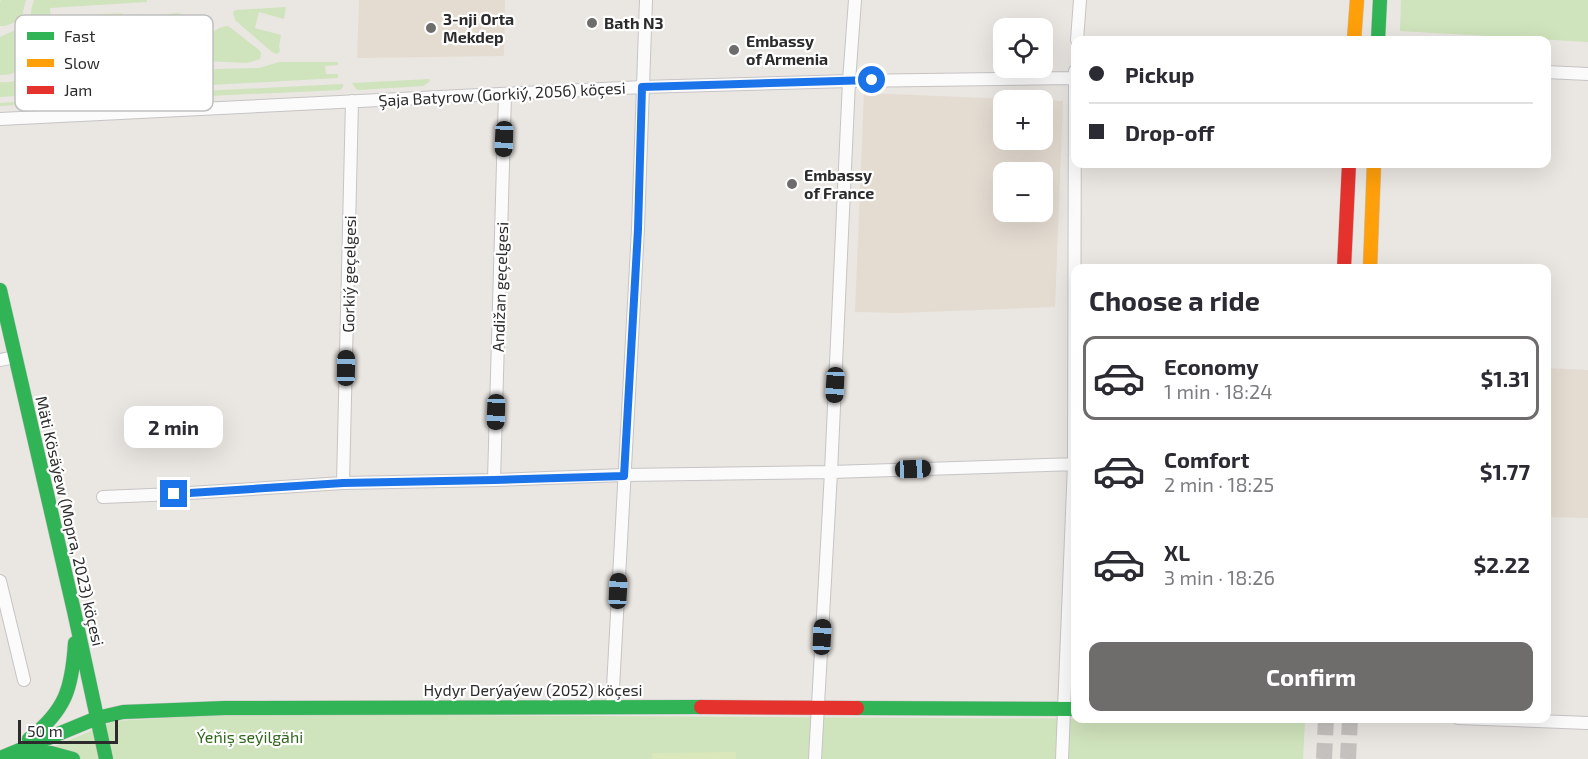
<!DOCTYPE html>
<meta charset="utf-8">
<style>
:root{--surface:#fff;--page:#f7f7f7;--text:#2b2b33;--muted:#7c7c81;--line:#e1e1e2;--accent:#6e6d6c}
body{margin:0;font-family:"Exo 2",sans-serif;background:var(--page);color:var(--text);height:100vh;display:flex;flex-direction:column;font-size:22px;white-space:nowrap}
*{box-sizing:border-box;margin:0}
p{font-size:20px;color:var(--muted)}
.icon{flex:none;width:33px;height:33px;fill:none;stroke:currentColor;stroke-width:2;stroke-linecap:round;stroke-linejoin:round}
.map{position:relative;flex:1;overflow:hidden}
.panel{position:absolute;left:1071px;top:264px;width:480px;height:459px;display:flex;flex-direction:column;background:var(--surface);border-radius:12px;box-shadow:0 6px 24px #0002}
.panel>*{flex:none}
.banner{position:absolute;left:1071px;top:36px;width:480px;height:132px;border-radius:12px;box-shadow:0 6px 24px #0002;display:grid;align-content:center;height:132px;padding:0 18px;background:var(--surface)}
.controls{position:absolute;left:993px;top:18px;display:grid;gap:12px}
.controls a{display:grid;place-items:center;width:60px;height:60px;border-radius:12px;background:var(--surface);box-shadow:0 6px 24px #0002;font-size:30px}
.scale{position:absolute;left:18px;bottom:15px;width:100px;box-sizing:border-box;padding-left:6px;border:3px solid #2c2c2c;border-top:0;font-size:16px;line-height:21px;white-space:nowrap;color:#2c2c2c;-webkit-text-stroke:4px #fff;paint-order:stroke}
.end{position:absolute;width:27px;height:27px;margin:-14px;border:8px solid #1a73e8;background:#fff;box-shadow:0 0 0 3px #fff}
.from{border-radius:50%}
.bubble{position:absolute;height:42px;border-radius:12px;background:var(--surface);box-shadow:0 6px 24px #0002;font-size:20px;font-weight:700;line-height:42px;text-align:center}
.car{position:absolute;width:18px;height:36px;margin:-18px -9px;border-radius:8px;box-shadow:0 0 4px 2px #0007;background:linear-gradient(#222 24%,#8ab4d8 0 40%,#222 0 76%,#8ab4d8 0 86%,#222 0)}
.banner b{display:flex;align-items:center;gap:21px;height:57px;font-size:22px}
.banner b+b{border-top:2px solid var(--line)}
.banner i{width:15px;height:15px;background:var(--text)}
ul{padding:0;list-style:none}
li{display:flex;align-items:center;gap:18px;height:84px;margin:0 12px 9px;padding:0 6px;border:3px solid transparent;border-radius:12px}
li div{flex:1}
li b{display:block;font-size:22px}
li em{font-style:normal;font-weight:700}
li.current{border-color:var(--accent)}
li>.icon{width:54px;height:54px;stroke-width:1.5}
h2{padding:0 18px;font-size:27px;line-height:72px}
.action{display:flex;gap:12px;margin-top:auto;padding:12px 18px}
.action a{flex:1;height:69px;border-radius:12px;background:var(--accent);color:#fff;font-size:24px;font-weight:700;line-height:69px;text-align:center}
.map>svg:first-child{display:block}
</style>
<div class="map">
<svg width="1588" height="759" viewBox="0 0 1588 759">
<rect width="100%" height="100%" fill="#eae6e2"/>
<!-- education -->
<path fill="#e4dcd1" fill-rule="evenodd" d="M359 0H505L504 56 357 58Z
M864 93 1063 101 1055 307 899 313 855 312ZM1042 100V140H1004V100ZM1004 172H1042V212H1004Z
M1547 368 1588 370V518L1547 517Z"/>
<!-- green -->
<path fill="#cfe3bc" d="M1 0H26L21 20 5 26H0V2Z
M34 0H147V2L50 8 53 45 58 50 65 51 135 46 134 14 147 15C147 23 153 55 150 60 146 68 135 71 127 72 116 73 105 75 95 74 60 69 19 40 34 0Z
M1401 0H1588V42L1400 31Z
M286 7 284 19 259 12 255 28 281 35 279 46 280 51 277 54 272 52 235 20 233 12 236 10Z
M178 13 181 14 183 17C180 26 173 41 165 46 159 38 158 25 158 15Z
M227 26 231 28 259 50 261 53 260 59 247 63 183 60 177 58V55L179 52 219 28Z
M20 28 25 30 32 45 33 52C24 65 18 76 0 75V37Z
M40 58C53 64 65 72 78 78 100 87 127 81 148 72L150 88 0 97V82C22 85 25 69 40 58Z
M279 62H338V65L325 66 326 74H338V78L193 86 192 72 174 75 177 70 259 68Z
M430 79 429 82 423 86 359 90 356 89 352 83Z
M343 84V87L340 90 186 97 182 94 181 92Z
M151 93V97L0 106V103Z
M238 714 1305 720 1303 759H24L115 721Z"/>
<!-- pitch -->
<path fill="#dae7ba" d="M122 13 123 42 57 45 56 16Z
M736 752V759H652V753Z"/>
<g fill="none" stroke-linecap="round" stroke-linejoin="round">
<!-- secondary-tunnel -->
<path stroke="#c4c1be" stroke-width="16" stroke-dasharray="16 8" stroke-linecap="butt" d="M1324 759 1326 718
M1348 759 1350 718"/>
<!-- street casing -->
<g stroke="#c6c4c5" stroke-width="14">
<path id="street" d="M1077 40 1080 0
M1546 72 1588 74
M0 119 642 87 849 81 1076 78
M0 360 15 357
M494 480 505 94
M343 483 352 101
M103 497 174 494 343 483 494 480 624 475 831 472 1076 464
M0 581 24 680
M612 706 638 229 646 0
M1458 718 1588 723
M815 759 831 472 849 81 855 0
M1062 759 1074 464 1075 71"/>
</g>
<!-- fast casing -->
<g stroke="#c6c4c5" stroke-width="15">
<path id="fast" d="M1378 40 1380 0
M0 290 74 611 106 759
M857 708 1076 709
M29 739C66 710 72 688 75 643
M19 755 51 753 73 759
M0 758 97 718 123 712 225 708 701 707"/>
</g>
<!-- slow casing -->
<g stroke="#c6c4c5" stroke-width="15">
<path id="slow" d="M1354 40 1357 0
M1370 268 1374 164"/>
</g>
<!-- jam casing -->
<g stroke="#c6c4c5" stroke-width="15">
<path id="jam" d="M1344 268 1349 164
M701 707 857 708"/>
</g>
<!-- street -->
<use href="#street" stroke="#fcfbfb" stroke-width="12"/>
<!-- fast -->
<use href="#fast" stroke="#30b455" stroke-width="14"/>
<!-- slow -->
<use href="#slow" stroke="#ff9f0a" stroke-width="14"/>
<!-- jam -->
<use href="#jam" stroke="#e5322d" stroke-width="14"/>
</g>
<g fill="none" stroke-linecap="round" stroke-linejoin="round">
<!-- route -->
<path stroke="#1a73e8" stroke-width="8" d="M174 494 343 483 494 480 624 476 638 229 642 87 872 80"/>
</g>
<!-- markers -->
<g fill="#6e6d6c" stroke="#fff" stroke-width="2">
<circle cx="592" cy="23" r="6"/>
<circle cx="431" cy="28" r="6"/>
<circle cx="734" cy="50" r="6"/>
<circle cx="792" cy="184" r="6"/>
</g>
<g text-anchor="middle" stroke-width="4.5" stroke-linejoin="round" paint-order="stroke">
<!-- poi labels -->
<g font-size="16" font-weight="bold" fill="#2c2c2c" stroke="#fff" text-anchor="start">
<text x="443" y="25">3-nji Orta<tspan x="443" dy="18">Mekdep</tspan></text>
<text x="604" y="29">Bath N3</text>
<text x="746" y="47">Embassy<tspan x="746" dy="18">of Armenia</tspan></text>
<text x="804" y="181">Embassy<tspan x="804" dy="18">of France</tspan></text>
</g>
<!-- street labels -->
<g font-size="16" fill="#2c2c2c" stroke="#fff">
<text transform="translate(502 94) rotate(-3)" y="6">Şaja Batyrow (Gorkiý, 2056) köçesi</text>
<text transform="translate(349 274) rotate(-89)" y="6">Gorkiý geçelgesi</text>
<text transform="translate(500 287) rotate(-88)" y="6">Andižan geçelgesi</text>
<text transform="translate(70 521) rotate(77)" y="6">Mäti Kösäýew (Mopra, 2023) köçesi</text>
<text x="533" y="696">Hydyr Derýaýew (2052) köçesi</text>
</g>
<!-- park labels -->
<g font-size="16" fill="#31671d" stroke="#fff">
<text x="250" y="743">Ýeňiş seýilgähi</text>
</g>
</g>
<!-- legend -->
<rect x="15" y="15" width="198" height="96" rx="9" fill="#fff" stroke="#c0c0c0" stroke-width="1.5"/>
<rect x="27" y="32" width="27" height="8" fill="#30b455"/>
<rect x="27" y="59" width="27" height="8" fill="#ff9f0a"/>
<rect x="27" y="86" width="27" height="8" fill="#e5322d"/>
<g font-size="16" fill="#2c2c2c">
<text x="64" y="42">Fast</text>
<text x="64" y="69">Slow</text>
<text x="64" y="96">Jam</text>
</g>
</svg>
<div class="controls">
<a><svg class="icon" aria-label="locate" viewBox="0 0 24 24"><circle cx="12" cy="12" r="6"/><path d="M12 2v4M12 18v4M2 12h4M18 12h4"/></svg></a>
<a>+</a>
<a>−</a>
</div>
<div class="scale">50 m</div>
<i class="end from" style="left:872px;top:80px"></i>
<i class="end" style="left:174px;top:494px"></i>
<div class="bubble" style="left:124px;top:406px;width:99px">2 min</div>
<i class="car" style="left:504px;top:139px;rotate:182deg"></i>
<i class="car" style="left:346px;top:368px;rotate:1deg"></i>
<i class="car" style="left:835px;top:385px;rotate:183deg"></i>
<i class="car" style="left:496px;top:412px;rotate:182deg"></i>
<i class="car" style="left:913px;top:469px;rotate:88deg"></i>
<i class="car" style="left:618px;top:591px;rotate:3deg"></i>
<i class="car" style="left:822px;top:637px;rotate:3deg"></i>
<div class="banner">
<b><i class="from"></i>Pickup</b>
<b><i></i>Drop-off</b>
</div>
<section class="panel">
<h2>Choose a ride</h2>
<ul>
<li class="current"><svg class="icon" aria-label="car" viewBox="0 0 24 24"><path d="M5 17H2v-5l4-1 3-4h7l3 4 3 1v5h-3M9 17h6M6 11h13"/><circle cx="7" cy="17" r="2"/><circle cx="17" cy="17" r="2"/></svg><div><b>Economy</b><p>1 min · 18:24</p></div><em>$1.31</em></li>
<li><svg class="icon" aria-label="car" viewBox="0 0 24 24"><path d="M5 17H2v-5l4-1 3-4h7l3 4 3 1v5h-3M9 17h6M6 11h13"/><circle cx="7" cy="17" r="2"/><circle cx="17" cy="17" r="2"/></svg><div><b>Comfort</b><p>2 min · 18:25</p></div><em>$1.77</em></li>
<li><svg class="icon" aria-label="car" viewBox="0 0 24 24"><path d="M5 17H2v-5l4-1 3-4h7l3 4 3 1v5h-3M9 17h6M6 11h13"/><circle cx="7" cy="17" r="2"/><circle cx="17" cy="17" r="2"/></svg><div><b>XL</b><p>3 min · 18:26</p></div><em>$2.22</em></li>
</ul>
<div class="action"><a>Confirm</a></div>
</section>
</div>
